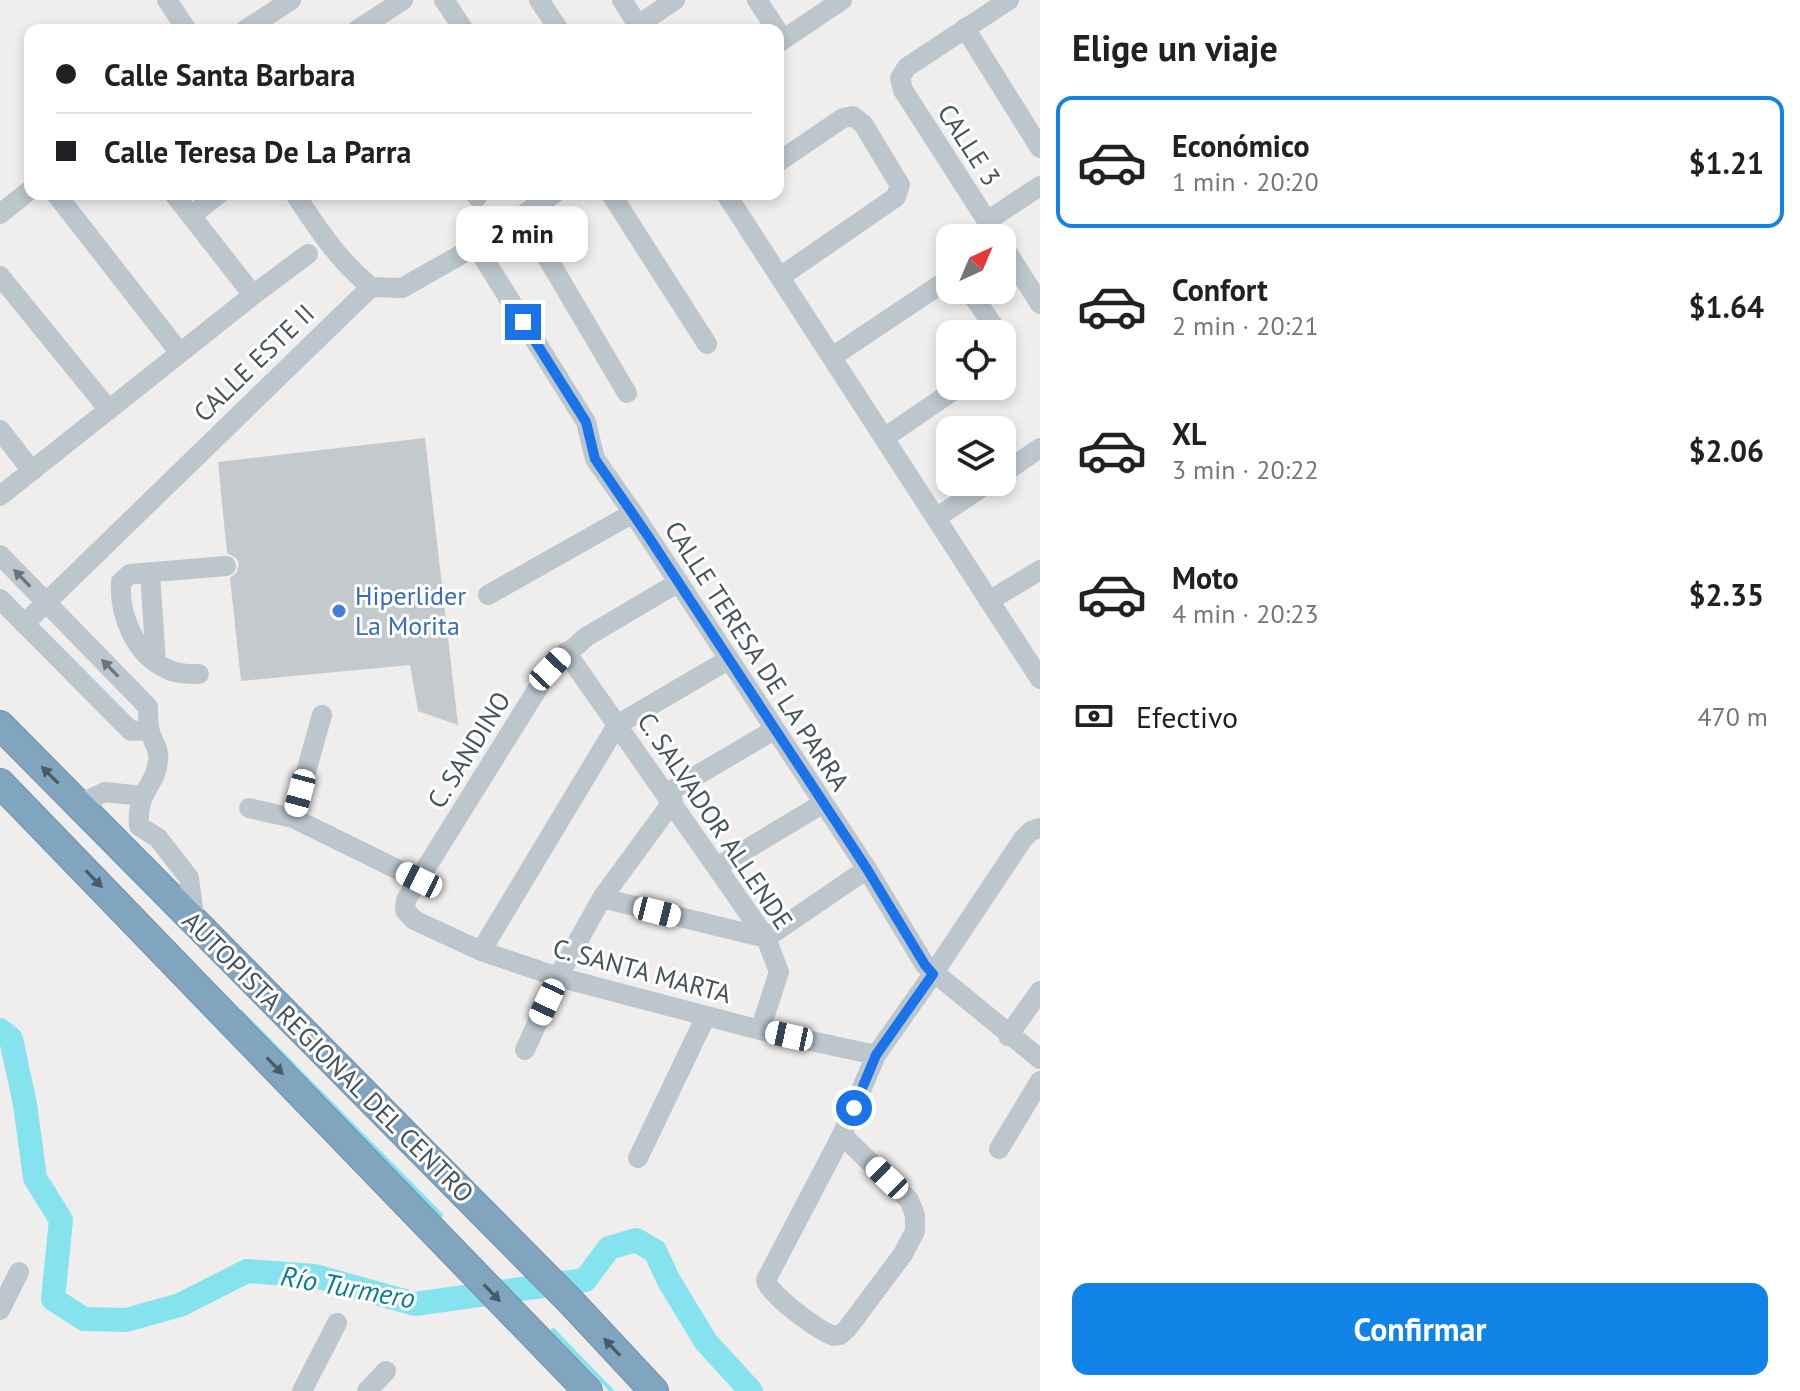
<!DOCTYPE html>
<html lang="es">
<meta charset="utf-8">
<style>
:root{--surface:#fff;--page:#f2f2f2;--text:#202124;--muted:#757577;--line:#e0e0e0;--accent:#1183e6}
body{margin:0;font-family:"PT Sans",sans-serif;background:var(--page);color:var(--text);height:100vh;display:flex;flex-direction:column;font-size:30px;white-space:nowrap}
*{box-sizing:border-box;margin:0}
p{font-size:26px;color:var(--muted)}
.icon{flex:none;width:44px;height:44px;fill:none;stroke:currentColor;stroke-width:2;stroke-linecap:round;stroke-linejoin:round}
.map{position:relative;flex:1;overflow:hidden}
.drawer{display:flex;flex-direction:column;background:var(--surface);width:760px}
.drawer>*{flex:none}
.top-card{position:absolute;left:24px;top:24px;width:760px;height:176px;border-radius:16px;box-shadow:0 4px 12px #0003;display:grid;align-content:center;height:176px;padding:0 32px;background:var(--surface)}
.needle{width:52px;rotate:44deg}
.controls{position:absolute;left:936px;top:224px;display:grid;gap:16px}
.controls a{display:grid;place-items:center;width:80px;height:80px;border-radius:16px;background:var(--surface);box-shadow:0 4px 12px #0003;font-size:40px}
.end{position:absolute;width:36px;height:36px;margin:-18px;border:10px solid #1a73e8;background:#fff;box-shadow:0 0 0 4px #fff}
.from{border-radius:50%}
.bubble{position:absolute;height:56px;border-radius:16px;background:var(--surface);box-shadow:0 4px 12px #0003;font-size:26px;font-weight:800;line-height:56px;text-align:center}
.car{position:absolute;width:24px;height:48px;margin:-24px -12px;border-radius:10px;box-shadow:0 0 6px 2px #0007;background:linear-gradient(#fff 24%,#345 0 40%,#fff 0 76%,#345 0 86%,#fff 0)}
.top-card b{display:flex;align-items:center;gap:28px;height:76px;font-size:30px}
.top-card b+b{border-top:2px solid var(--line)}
.top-card i{width:20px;height:20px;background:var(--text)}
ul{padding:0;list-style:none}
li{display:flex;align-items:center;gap:24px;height:132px;margin:0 16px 12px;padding:0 16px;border:4px solid transparent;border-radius:16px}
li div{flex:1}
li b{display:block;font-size:30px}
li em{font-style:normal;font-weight:800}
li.active{border-color:var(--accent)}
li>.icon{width:72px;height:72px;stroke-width:1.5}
h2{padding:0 32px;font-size:36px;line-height:96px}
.pay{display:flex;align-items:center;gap:20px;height:88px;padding:0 32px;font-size:30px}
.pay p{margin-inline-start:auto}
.primary-button{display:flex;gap:16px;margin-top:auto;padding:16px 32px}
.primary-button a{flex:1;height:92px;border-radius:16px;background:var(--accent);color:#fff;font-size:32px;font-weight:800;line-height:92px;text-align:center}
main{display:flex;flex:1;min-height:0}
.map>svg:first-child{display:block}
</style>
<main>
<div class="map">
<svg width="1040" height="1391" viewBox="0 0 1040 1391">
<rect width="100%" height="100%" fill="#f0eded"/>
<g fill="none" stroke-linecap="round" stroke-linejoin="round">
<!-- stream -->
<path stroke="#84e3ef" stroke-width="4" d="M241 1012 441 1215
M553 1330 612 1391"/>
<!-- river -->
<path stroke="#84e3ef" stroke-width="24" d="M0 1030 11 1039 25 1104 35 1178 61 1220 53 1299 84 1319 126 1320 180 1305 247 1271 315 1276 415 1304 585 1280 609 1248 636 1240 655 1251 669 1281 706 1342 751 1391"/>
</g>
<!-- building -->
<path fill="#c4c9cd" d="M425 438 458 725 418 711 410 665 241 681 230 578 237 572 239 564 236 558 227 553 218 462Z"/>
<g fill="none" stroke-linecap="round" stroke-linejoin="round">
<!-- highway casing -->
<g stroke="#6e90aa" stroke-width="30">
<path id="highway" d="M0 725 571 1302 654 1391
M0 783 588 1391"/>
</g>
<!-- minor -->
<path stroke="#bbc6cd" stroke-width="20" d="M167 0 187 30
M444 0 464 30
M539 0 559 30
M622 0 641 30
M757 0 777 30
M638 25 675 0
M965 28 1040 148
M245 30 291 0
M357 30 403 0
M778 43 842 0
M778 162 843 118 853 116 863 124 900 185 896 197 780 277
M56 194 180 353
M174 194 253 295
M295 194C318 229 338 260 371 287
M475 194 477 197
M611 194 707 344
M726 194 1040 679
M0 214 30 190
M522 215 627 393
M191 216 219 194
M987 221 1040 186
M998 238 903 90 900 78 907 67 1009 0
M1002 244 1040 304
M476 246 586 422 595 459 633 513 867 869 925 965 1040 1059
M0 276 109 410
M969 290 999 334
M1002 339 1006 347 1002 357
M832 357 950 278
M0 430 32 471
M884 438 960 386
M1002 474 1040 448
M0 496 253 295 308 254
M936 518 990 482
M0 555 148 707C148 715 148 724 150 732 153 742 160 750 158 761 156 786 136 791 139 826L158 838 189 878 195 923
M150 573 156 662
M679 582 586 637 550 669 406 900 405 910 414 920 481 951 558 977 760 1030 876 1055
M488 595 633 513
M0 599 131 731 149 730
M989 601 1040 570
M24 624 371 287 402 288 476 246 554 194
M566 652 766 938 779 972 760 1030
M199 674C188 674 177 674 167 669 135 655 119 615 121 582L130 574 226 566
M667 793 774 730
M79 804 105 792 142 796
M249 808 293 818 419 880
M293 818 322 715
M717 867 822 804
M602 898 766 938
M766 938 867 869
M481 951 617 725 728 660
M1008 1036 1040 991
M525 1050 558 977 602 898 673 801
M842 1135 909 1200 915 1215V1231L903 1254 847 1329 840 1335 834 1336C819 1331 768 1294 766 1280L842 1135 876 1055 933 974 1023 839 1031 831 1040 828
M999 1149 1040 1081
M638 1158 706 1016
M0 1310 19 1272
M302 1391 337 1323
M367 1391 386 1371"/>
<!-- highway -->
<use href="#highway" stroke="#82a5bf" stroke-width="28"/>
</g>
<!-- one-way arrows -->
<defs><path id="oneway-solid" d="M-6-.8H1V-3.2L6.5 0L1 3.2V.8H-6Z" transform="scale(2)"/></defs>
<g fill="#68767d">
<use href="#oneway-solid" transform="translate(22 578) rotate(-134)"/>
<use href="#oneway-solid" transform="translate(110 668) rotate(-134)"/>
</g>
<g fill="#4b5b65">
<use href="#oneway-solid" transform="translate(50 775) rotate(-135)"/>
<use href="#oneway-solid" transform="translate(94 879) rotate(46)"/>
<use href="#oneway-solid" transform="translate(275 1066) rotate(46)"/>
<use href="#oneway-solid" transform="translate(492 1293) rotate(46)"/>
<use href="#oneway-solid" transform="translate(612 1347) rotate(-133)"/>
</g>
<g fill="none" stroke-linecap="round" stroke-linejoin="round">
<!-- route -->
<path stroke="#1a73e8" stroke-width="10" d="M523 322 586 422 595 459 648 536 867 869 925 965 933 974 876 1055 854 1108"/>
</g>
<!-- markers -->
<circle fill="#3f7fe0" stroke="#fff" stroke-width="3" cx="339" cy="611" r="8"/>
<g text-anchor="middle" stroke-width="6" stroke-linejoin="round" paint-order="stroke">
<!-- street labels -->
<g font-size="26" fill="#45535b" stroke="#fff">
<text transform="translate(969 145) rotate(57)" y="9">CALLE 3</text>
<text transform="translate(254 363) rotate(-44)" y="9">CALLE ESTE II</text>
<text transform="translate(757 656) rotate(57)" y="9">CALLE TERESA DE LA PARRA</text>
<text transform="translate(469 750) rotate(-58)" y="9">C. SANDINO</text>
<text transform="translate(715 821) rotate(56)" y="9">C. SALVADOR ALLENDE</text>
<text transform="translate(642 971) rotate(15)" y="9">C. SANTA MARTA</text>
<text transform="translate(328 1057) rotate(45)" y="9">AUTOPISTA REGIONAL DEL CENTRO</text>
</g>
<!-- shop labels -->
<g font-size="26" fill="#366cbe" stroke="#fff" text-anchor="start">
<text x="355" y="605">Hiperlider<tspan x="355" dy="30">La Morita</tspan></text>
</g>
<!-- water labels -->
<g font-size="28" font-style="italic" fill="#087f8e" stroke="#fff">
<text transform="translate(348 1287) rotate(10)" y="10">Río Turmero</text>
</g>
</g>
</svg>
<div class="controls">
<a><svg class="needle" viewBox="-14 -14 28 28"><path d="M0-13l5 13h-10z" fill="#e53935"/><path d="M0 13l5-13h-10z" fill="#757577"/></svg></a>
<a><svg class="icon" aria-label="locate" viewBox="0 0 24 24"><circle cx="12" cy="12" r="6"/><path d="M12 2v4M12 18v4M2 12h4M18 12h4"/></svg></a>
<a><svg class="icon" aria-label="layers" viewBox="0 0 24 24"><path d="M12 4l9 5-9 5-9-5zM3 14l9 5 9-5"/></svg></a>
</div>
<i class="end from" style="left:854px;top:1108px"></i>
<i class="end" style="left:523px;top:322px"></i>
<div class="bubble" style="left:456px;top:206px;width:132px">2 min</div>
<i class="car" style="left:550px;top:669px;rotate:43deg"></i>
<i class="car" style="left:300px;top:793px;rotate:195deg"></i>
<i class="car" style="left:419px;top:880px;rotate:296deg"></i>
<i class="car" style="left:657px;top:912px;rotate:104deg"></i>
<i class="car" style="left:547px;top:1002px;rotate:205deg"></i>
<i class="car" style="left:789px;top:1036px;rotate:282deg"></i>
<i class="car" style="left:887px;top:1178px;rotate:314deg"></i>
<div class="top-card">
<b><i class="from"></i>Calle Santa Barbara</b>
<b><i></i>Calle Teresa De La Parra</b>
</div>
</div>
<section class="drawer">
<h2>Elige un viaje</h2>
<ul>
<li class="active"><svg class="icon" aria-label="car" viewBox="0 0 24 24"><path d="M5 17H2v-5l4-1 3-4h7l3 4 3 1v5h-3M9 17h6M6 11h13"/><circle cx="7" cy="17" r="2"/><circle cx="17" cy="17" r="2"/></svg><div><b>Económico</b><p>1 min · 20:20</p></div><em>$1.21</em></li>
<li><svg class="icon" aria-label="car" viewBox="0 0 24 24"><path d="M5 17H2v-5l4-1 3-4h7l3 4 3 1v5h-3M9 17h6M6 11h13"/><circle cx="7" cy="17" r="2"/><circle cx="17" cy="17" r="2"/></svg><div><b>Confort</b><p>2 min · 20:21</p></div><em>$1.64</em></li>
<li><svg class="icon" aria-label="car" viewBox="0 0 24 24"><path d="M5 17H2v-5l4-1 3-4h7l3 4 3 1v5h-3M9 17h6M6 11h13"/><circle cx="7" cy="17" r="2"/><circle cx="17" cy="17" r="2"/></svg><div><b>XL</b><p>3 min · 20:22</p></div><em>$2.06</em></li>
<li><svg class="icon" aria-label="car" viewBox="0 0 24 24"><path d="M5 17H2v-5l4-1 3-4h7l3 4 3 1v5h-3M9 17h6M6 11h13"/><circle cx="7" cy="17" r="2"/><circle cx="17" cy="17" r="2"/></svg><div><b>Moto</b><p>4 min · 20:23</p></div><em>$2.35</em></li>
</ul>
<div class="pay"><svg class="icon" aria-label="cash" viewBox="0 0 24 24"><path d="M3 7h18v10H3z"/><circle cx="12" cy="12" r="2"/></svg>Efectivo<p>470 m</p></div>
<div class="primary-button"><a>Confirmar</a></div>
</section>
</main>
